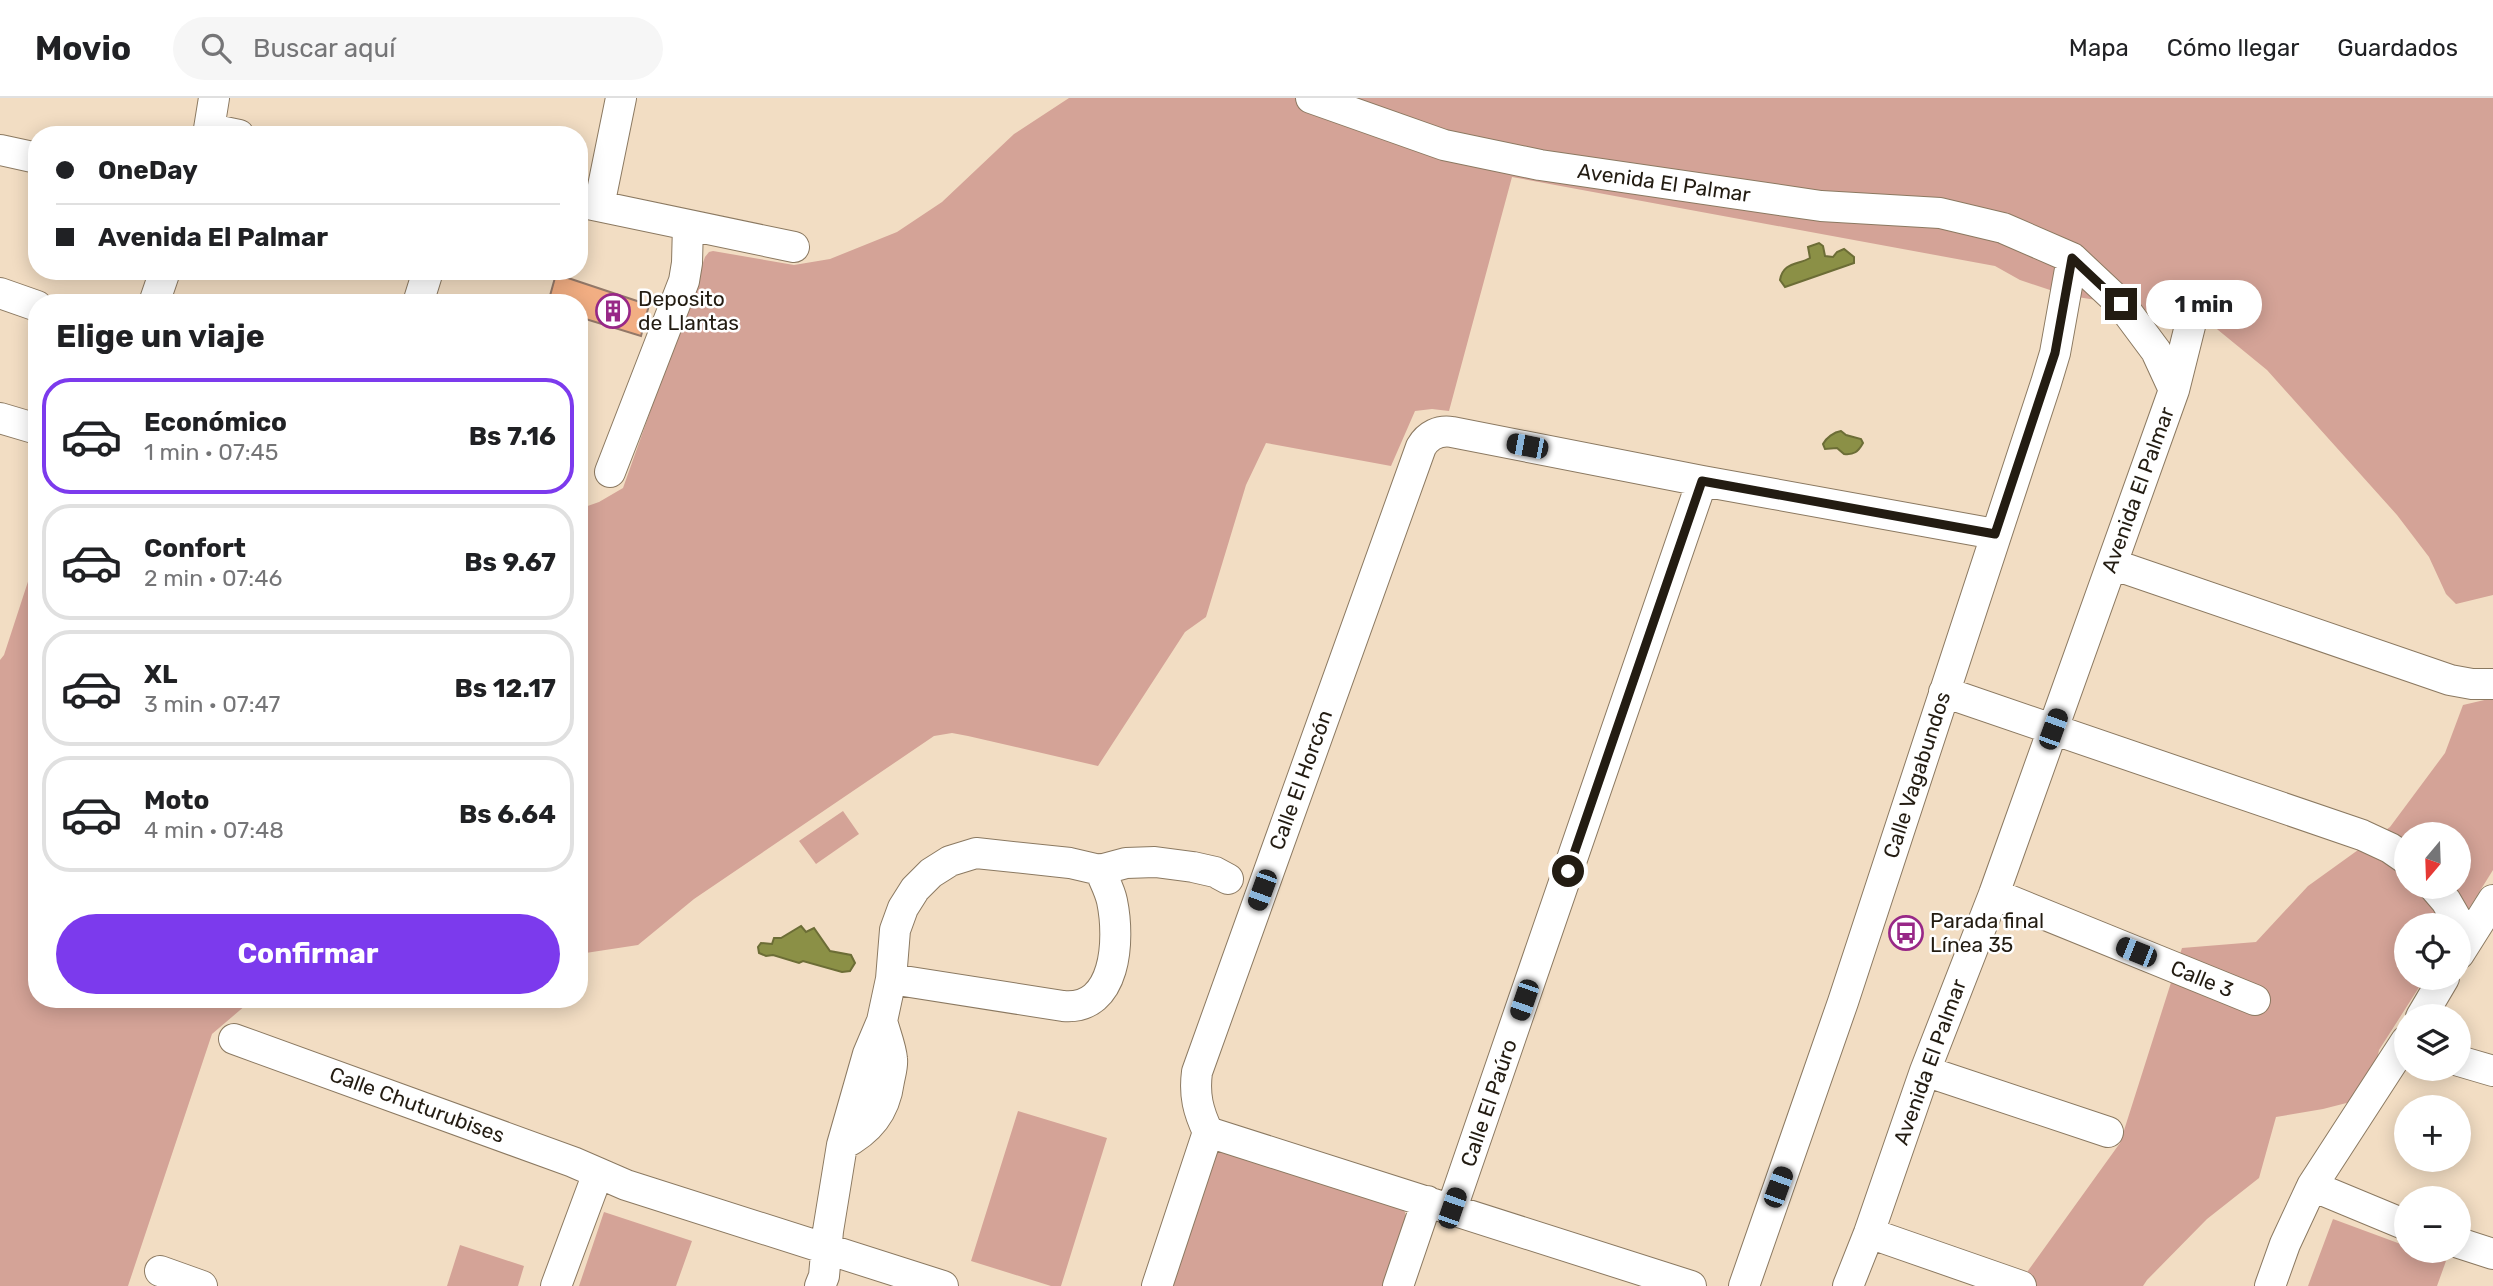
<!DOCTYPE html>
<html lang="es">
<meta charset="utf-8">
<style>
:root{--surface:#fff;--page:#f6f6f6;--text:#202124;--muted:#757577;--line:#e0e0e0;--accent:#7c3aed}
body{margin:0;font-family:Rubik,sans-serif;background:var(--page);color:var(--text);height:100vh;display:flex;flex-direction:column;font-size:26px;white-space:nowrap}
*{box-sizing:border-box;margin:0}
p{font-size:23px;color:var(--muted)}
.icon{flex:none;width:38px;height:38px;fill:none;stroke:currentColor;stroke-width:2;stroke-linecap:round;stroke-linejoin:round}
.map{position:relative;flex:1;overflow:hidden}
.details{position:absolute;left:28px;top:196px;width:560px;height:714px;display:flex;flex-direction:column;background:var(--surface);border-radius:28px;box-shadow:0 4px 18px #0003}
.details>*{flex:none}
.banner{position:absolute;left:28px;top:28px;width:560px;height:154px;border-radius:28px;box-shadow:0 4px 18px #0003;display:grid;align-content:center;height:154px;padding:0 28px;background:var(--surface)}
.needle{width:46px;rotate:199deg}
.fabs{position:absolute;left:2394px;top:724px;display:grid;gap:14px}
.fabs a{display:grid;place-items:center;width:77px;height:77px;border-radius:50%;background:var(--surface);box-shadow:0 4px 18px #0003;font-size:35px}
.end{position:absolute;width:32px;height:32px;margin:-16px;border:9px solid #231c12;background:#fff;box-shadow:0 0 0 4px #fff}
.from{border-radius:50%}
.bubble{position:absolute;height:49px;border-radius:24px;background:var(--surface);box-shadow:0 4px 18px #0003;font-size:23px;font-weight:700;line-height:49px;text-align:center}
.car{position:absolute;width:21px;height:42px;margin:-21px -10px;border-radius:9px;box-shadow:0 0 5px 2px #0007;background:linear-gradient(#222 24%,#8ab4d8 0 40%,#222 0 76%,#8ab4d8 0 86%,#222 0)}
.banner b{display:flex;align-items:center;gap:24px;height:66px;font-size:26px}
.banner b+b{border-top:2px solid var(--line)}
.banner i{width:18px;height:18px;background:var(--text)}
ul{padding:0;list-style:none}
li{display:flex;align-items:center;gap:21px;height:116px;margin:0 14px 10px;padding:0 14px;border:4px solid var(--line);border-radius:28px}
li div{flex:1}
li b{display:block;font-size:26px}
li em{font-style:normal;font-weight:700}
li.current{border-color:var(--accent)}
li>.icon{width:63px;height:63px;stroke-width:1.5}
h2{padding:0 28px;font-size:32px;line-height:84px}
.button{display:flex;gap:14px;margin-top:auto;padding:14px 28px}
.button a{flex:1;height:80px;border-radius:42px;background:var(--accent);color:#fff;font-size:28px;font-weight:700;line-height:80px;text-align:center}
header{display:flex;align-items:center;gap:42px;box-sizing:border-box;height:98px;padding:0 35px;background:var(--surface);border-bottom:2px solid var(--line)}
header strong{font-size:33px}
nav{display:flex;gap:38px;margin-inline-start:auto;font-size:24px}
.search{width:490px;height:63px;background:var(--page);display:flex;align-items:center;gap:18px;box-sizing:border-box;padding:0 24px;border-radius:38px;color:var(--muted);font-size:26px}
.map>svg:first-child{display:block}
</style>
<header>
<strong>Movio</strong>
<div class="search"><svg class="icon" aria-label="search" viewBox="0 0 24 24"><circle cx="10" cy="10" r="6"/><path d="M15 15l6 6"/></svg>Buscar aquí</div>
<nav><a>Mapa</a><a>Cómo llegar</a><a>Guardados</a></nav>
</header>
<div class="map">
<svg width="2493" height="1188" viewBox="0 0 2493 1188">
<rect width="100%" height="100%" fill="#f2ddc3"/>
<!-- green -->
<path fill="#d4a397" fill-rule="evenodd" d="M1069 0H2493V497L2456 506 2446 496 2429 459 2397 417 2267 272 2212 227 2191 224 2121 206 2065 197 2020 182 1995 168 1512 79 1449 313 1432 311 1415 313 1391 368 1266 345 1246 387 1206 519 1185 534 1098 668 968 638 952 635 934 638 694 801 638 847 579 856V411L599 404 623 390 705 159 709 154 713 153 794 167 830 161 897 134 942 104 1014 36Z
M37 456V901H253L212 936 128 1188H0V562L4 557Z
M2493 600V772L2458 828H2406V880H2425L2379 952 2370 999 2323 1011 2276 1019 2259 1080 2207 1121 2147 1182 2143 1188H2017L2120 1045 2182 850 2256 844 2308 788 2390 729 2445 655 2463 607ZM2406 737H2459V789H2406Z
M843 713 859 736 816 766 799 743Z
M1018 1013 1107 1040 1061 1188H1051L971 1163Z
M1217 1049 1396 1106 1405 1114 1406 1126 1383 1188H1155Z
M604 1114 692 1143 676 1188H579Z
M2333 1121 2406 1148V1153H2420L2446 1163 2437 1188H2308Z
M460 1147 524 1168 518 1188H447Z"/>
<!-- water -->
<path fill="#8b9046" stroke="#6c6d36" stroke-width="2" d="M1819 145 1823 148 1825 158 1833 159 1837 154 1844 151 1854 159V165L1785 189 1780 182C1783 164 1798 167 1810 160L1808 149Z
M1841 333 1846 337 1861 341 1863 345C1858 354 1854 357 1844 356L1837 350 1825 351 1823 346C1826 340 1834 334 1841 333Z
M801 828 806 834 814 830 830 853 851 857 855 865 850 873 842 874 803 863 799 865 773 857 766 858 759 855 758 849 761 845 772 846 774 840H781Z"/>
<!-- building -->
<path fill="#f2ae83" stroke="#937868" stroke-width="2" d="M556 176 649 207 641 238 579 219V205H548Z"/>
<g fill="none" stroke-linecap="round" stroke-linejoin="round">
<!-- minor casing -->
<g stroke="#8b7961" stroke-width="32">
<path id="minor" d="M1311 0 1444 47 1540 67 1821 108 1940 115 2003 130 2072 160 2121 206 2156 253 2174 292 1994 796 1925 973 1869 1135 1848 1188
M210 31 239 37
M208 37 214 0
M0 52 37 60
M579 104 794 149
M599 108 621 0
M0 195 37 208
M154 205 165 173
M418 205 428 173
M2174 292 2191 224
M0 320 37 331
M610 374 684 183 687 165 688 127
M2112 466 2450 582 2472 586H2493
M1944 594 2362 737 2390 750 2406 761
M2434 789 2446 803 2468 841
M1994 796 2255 902
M2459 856 2493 802
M891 881 1063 908C1117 913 1120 841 1112 803 1110 793 1104 782 1100 772
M2421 919 2444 880
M234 941 573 1064 626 1087 943 1188
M2459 963 2493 973
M1925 973 2108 1034
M1208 1034C1198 1013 1194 997 1197 974L1421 349C1428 337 1439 332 1452 334L1702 383 1995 436
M1208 1034 1691 1188
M842 1047C869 1033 885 1014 889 983 890 977 893 968 892 961 891 949 885 935 882 923
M2312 1088 2406 1127
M1452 1110 1702 383
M1869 1135 2021 1188
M2459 1145 2493 1156
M160 1173 202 1188
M556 1188 598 1075
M820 1188 824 1178 828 1133 842 1047 868 956 882 923 891 881 895 832 903 810 915 791 931 775 950 763 976 755 1070 765 1100 772 1126 765 1155 764 1193 769 1215 774 1228 781
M1157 1188 1208 1034
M1398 1188 1427 1103
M1744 1188 1843 904 2046 285 2055 255 2072 160
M2270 1188 2285 1146 2312 1088 2406 943"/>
</g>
<!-- minor -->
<use href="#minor" stroke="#fff" stroke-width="30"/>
</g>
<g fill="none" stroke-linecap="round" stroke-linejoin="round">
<!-- route -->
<path stroke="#231c12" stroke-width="9" d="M1568 773 1702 383 1995 436 2055 255 2072 160 2121 206"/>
</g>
<!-- icons -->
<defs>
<g id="building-ring" transform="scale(1.75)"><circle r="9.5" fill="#fff" stroke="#982887" stroke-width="1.5"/><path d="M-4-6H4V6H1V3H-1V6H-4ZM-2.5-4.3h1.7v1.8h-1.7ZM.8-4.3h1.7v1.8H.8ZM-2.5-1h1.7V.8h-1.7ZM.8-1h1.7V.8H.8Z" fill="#982887"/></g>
<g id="bus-ring" transform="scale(1.75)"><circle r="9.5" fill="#fff" stroke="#982887" stroke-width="1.5"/><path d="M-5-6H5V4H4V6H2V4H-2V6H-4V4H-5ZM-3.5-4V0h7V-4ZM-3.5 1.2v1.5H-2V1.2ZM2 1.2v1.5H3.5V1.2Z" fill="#982887"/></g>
</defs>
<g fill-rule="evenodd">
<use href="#building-ring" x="613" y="213"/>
<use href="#bus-ring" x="1906" y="835"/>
</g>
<g text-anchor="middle" stroke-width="5" stroke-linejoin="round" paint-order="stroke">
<!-- street labels -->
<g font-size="21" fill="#231c12" stroke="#fff">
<text transform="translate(1664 85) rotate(8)" y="7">Avenida El Palmar</text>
<text transform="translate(2138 392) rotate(-70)" y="7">Avenida El Palmar</text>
<text transform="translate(1917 677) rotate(-72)" y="7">Calle Vagabundos</text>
<text transform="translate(1301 682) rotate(-70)" y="7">Calle El Horcón</text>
<text transform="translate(2202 881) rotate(22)" y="7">Calle 3</text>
<text transform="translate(1930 964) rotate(-70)" y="7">Avenida El Palmar</text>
<text transform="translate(1489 1005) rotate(-71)" y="7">Calle El Paúro</text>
<text transform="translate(417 1007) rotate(20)" y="7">Calle Chuturubises</text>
</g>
<!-- poi labels -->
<g font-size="21" fill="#231c12" stroke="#fff" text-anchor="start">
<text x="638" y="208">Deposito<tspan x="638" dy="24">de Llantas</tspan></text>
<text x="1930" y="830">Parada final<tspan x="1930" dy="24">Línea 35</tspan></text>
</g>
</g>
</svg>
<div class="fabs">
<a><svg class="needle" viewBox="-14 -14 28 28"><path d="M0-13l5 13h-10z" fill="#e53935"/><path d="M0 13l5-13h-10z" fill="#757577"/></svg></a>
<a><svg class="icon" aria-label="locate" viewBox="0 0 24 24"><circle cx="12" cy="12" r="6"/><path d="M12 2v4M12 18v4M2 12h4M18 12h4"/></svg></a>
<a><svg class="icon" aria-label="layers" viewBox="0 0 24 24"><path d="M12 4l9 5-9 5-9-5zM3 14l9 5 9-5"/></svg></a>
<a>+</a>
<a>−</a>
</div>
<i class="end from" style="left:1568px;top:773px"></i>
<i class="end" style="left:2121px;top:206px"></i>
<div class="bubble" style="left:2146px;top:182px;width:116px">1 min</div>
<i class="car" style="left:1527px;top:348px;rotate:281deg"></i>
<i class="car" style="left:2053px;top:631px;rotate:20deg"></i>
<i class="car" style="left:1262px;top:792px;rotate:200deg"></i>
<i class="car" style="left:2136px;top:854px;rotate:292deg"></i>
<i class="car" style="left:1524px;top:902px;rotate:199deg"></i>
<i class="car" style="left:1778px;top:1089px;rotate:20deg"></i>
<i class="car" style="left:1452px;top:1110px;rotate:19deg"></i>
<div class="banner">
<b><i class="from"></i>OneDay</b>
<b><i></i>Avenida El Palmar</b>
</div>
<section class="details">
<h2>Elige un viaje</h2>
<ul>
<li class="current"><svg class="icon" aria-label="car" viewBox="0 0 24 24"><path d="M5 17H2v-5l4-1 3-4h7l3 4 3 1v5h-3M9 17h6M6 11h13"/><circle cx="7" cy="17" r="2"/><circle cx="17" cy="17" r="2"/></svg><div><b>Económico</b><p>1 min · 07:45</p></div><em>Bs 7.16</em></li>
<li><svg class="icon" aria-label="car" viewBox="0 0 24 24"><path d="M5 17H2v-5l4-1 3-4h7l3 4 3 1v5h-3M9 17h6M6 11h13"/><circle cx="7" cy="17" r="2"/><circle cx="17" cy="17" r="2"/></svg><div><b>Confort</b><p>2 min · 07:46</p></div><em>Bs 9.67</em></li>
<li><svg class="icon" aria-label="car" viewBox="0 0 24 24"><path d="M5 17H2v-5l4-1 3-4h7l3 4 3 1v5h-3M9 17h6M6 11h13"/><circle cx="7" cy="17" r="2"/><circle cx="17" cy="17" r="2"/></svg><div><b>XL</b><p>3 min · 07:47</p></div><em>Bs 12.17</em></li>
<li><svg class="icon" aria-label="car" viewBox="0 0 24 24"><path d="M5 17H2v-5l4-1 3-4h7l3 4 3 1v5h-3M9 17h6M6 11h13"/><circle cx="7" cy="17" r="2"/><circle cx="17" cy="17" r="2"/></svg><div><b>Moto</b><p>4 min · 07:48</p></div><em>Bs 6.64</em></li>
</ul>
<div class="button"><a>Confirmar</a></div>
</section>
</div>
